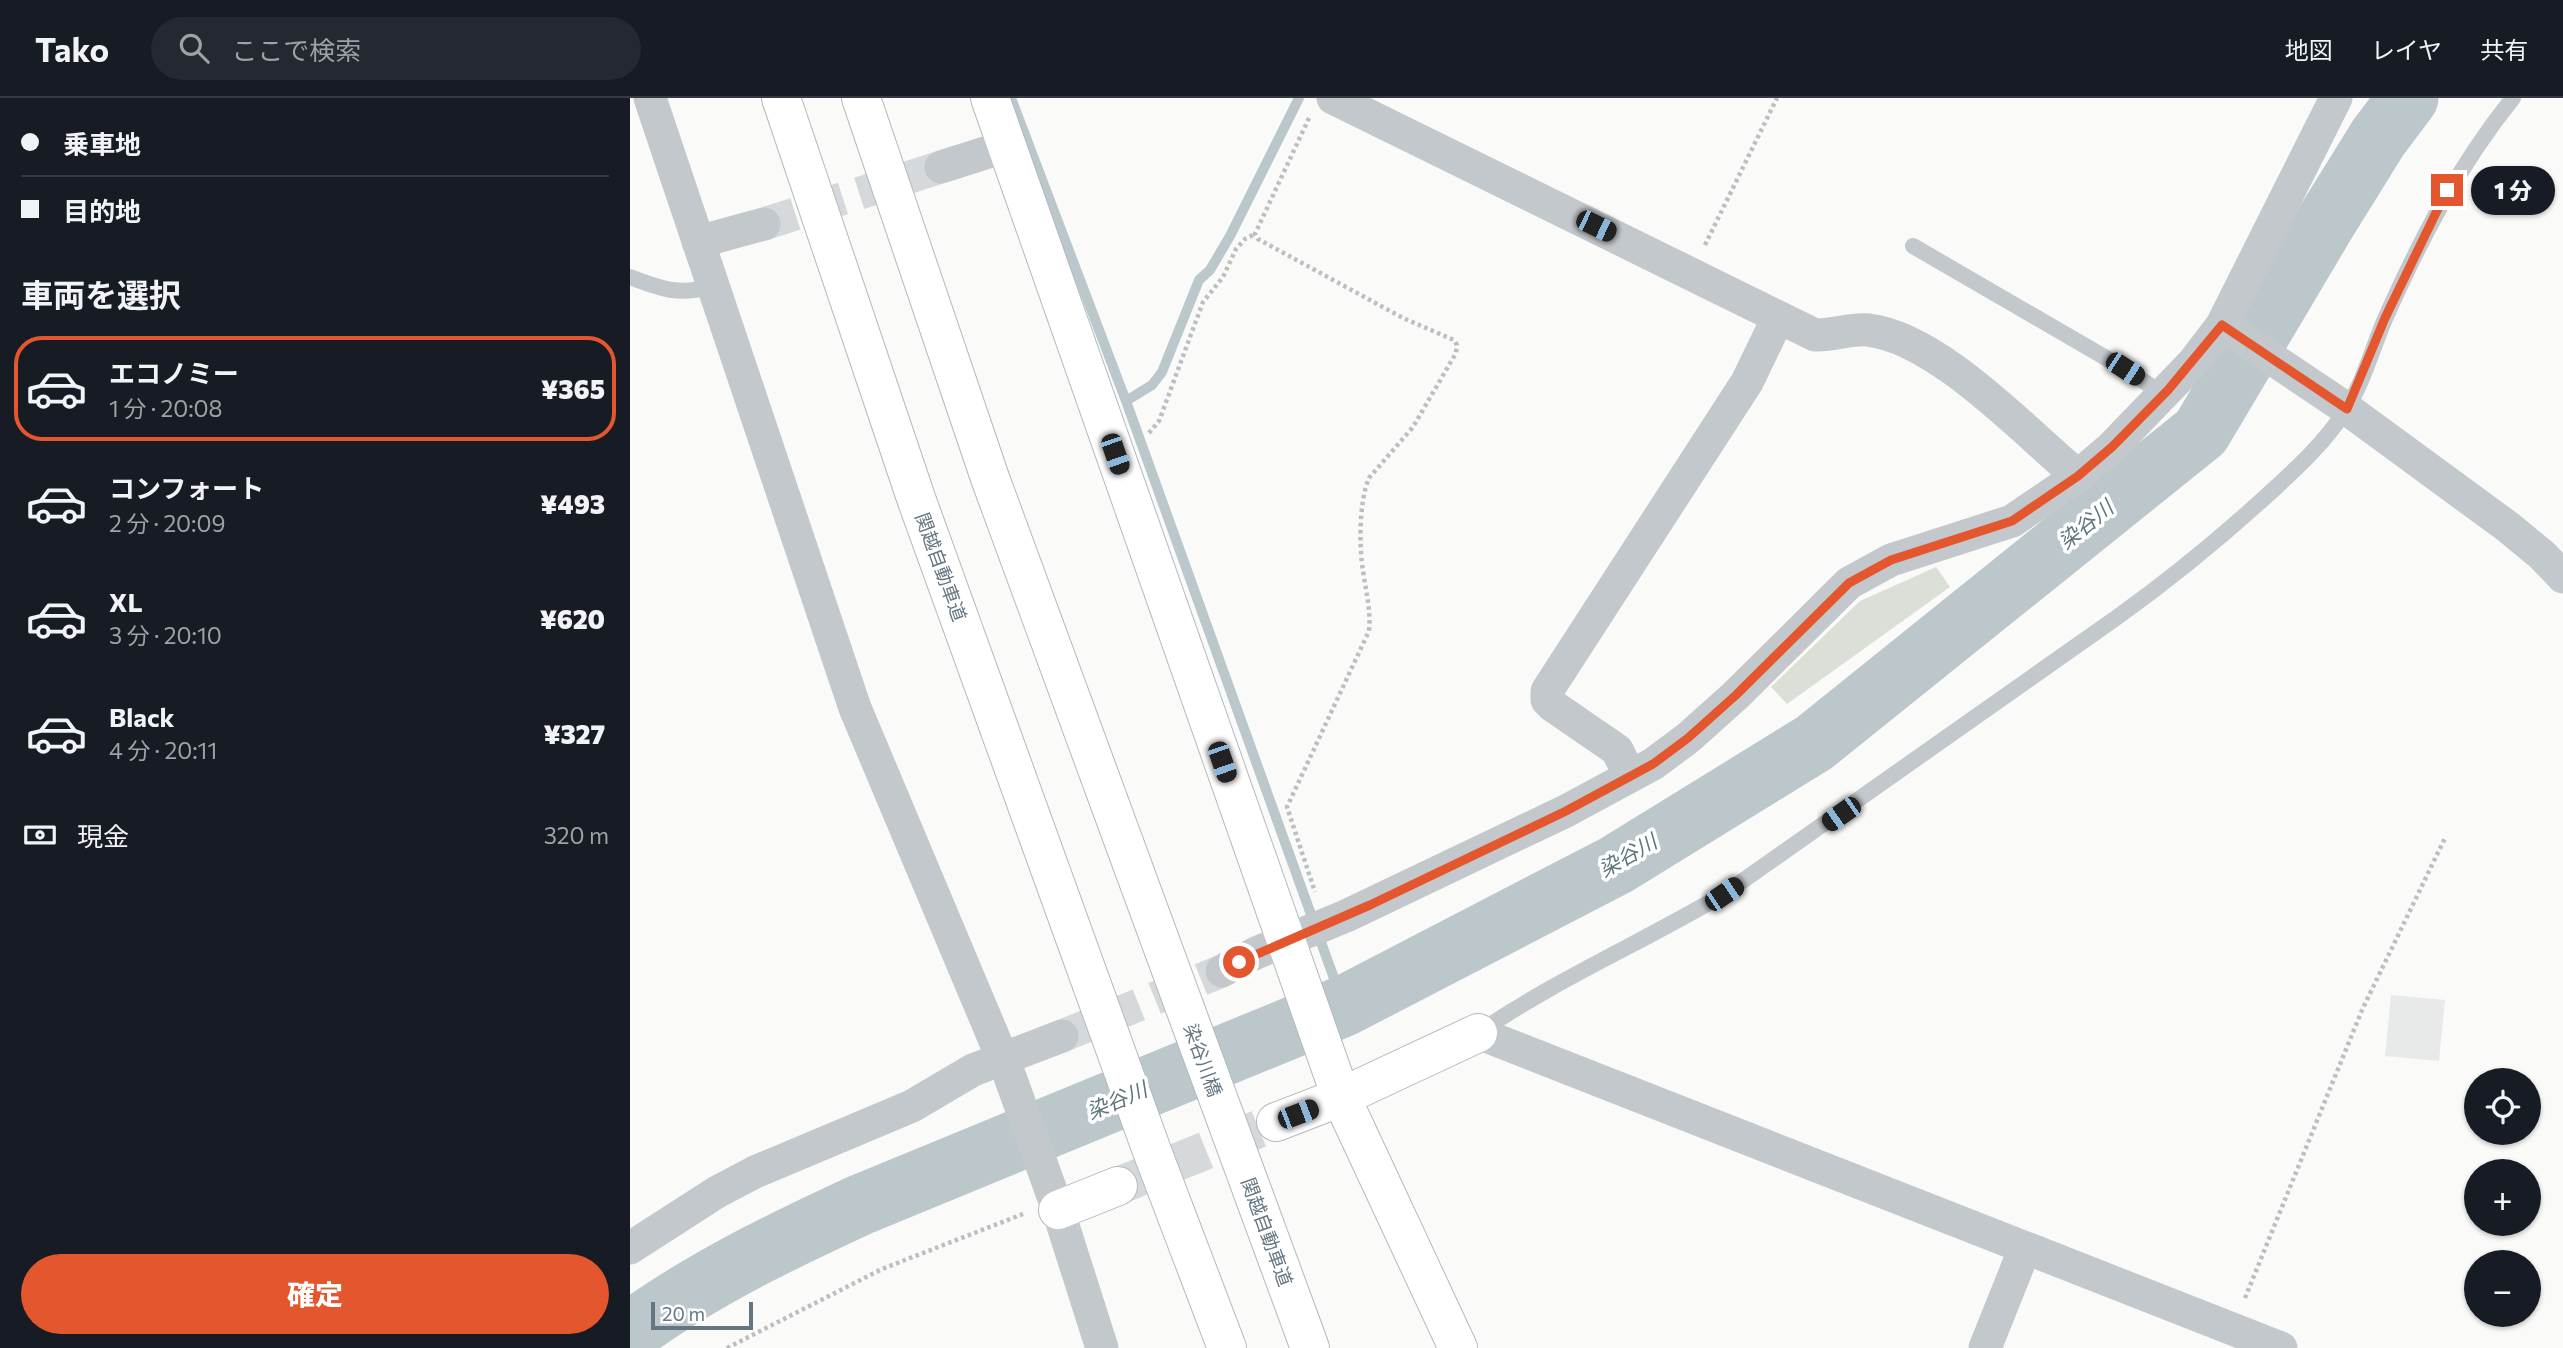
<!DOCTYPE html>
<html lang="ja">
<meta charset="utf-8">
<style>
:root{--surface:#171b24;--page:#242831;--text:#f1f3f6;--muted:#9ea1a6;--line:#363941;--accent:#e4572e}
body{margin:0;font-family:Commissioner,"Noto Sans JP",sans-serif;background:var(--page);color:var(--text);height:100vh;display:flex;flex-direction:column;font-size:26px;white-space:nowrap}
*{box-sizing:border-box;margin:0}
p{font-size:23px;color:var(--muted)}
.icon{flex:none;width:38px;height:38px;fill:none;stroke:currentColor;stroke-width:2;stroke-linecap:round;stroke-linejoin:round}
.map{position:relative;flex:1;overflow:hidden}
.sheet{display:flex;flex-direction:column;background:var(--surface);width:630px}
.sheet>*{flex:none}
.hud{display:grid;align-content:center;height:154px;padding:0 21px;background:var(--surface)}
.buttons{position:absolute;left:1834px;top:970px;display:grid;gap:14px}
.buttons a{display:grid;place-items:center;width:77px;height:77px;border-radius:50%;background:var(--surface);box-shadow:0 2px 5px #0004;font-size:35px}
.scale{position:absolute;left:21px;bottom:18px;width:102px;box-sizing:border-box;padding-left:7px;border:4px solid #657683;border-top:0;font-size:19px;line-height:24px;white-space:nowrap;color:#657683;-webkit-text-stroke:5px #fff;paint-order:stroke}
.end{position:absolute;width:32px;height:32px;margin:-16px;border:9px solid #e4572e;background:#fff;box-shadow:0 0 0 4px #fff}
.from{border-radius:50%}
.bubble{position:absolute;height:49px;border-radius:24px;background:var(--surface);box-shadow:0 2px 5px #0004;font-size:23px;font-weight:800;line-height:49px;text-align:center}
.car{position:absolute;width:21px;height:42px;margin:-21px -10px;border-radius:9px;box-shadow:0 0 5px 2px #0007;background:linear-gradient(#222 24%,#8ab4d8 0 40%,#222 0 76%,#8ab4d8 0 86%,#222 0)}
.hud b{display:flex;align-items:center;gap:24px;height:66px;font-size:26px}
.hud b+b{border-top:2px solid var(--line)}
.hud i{width:18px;height:18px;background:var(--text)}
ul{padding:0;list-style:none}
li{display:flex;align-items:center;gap:21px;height:105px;margin:0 14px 10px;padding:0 7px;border:4px solid transparent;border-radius:28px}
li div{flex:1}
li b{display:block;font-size:26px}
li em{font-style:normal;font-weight:800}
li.selected{border-color:var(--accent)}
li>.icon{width:63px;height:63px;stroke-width:1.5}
h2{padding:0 21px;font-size:32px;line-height:84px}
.pay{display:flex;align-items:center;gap:18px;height:77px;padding:0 21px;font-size:26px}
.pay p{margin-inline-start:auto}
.action{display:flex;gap:14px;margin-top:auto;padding:14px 21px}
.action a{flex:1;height:80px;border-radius:42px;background:var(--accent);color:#fff;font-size:28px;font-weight:800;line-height:80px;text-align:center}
header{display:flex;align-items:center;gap:42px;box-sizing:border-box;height:98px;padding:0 35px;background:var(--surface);border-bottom:2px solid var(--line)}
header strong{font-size:33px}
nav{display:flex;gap:38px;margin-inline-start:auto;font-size:24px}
.search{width:490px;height:63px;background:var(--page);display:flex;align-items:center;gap:18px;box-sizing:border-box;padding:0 24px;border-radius:38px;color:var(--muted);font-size:26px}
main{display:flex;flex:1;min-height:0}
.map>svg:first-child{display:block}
</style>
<header>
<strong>Tako</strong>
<div class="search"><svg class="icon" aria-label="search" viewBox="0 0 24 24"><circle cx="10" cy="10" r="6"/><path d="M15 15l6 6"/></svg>ここで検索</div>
<nav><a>地図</a><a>レイヤ</a><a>共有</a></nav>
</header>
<main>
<section class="sheet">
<div class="hud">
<b><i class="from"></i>乗車地</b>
<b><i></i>目的地</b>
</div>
<h2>車両を選択</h2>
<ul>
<li class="selected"><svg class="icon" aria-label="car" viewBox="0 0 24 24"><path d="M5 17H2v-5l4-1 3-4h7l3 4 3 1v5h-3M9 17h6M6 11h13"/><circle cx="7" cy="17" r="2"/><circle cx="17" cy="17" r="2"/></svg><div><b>エコノミー</b><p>1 分 · 20:08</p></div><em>¥365</em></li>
<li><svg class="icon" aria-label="car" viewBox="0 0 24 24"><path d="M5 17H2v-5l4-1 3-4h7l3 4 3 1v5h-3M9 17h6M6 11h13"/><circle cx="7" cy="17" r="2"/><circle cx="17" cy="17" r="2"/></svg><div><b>コンフォート</b><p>2 分 · 20:09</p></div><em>¥493</em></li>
<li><svg class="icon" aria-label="car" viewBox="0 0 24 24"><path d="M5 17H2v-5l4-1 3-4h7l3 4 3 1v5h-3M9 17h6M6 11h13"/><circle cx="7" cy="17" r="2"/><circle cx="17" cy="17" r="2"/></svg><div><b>XL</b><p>3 分 · 20:10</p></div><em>¥620</em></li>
<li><svg class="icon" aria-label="car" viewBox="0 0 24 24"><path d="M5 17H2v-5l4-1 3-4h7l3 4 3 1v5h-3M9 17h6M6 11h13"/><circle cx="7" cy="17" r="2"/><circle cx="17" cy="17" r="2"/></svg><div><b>Black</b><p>4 分 · 20:11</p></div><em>¥327</em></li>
</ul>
<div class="pay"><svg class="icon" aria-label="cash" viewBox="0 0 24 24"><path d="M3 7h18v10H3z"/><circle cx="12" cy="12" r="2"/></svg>現金<p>320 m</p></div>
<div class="action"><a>確定</a></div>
</section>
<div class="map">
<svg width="1933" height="1250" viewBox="0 0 1933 1250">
<rect width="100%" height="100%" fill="#fafaf8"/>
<!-- built -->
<path fill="#e8e9e9" d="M1761 897 1815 902 1809 963 1755 958Z"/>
<!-- green -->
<path fill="#dadfd7" d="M1306 469 1320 489 1157 606 1141 589 1230 503Z"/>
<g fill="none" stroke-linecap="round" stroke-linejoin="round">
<!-- stream -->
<path stroke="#bbc7cb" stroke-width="10" d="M381 0 496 303 714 908
M496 303 522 287 532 274 569 182 580 172 600 138 669 0"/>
<!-- river -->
<path stroke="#bbc7cb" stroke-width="61" d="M0 1234C71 1182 150 1144 230 1107L714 908 986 767 1184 645 1571 334 1694 127 1748 40 1778 0"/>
<!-- street-tunnel -->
<path stroke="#d5d9db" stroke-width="33" stroke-dasharray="33 17" stroke-linecap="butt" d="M134 126 311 69
M432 938 592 873"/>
<!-- secondary-tunnel -->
<path stroke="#d5d9db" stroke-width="38" stroke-dasharray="38 19" stroke-linecap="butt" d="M488 1088 646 1024"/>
<!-- secondary casing -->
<g stroke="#b3babf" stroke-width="40">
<path id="secondary" d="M360 0 711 999 828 1250
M646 1024 711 999 848 935
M428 1112 488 1088"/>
</g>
<!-- highway casing -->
<g stroke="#b4b9bd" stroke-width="40">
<path id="highway" d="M151 0 287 403 522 1053 597 1250
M231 0 360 380 680 1250"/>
</g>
<!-- path -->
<path stroke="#bbbfc2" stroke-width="4.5" stroke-dasharray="3.5 3.5" stroke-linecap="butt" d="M679 20 625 136 628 141 773 220 824 242 827 247 826 255 783 329 739 380C729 403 729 448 733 473 736 494 741 512 739 533L657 709 685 794
M1075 147 1147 0
M519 335 529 323 573 204 593 179 606 151 615 141 625 136
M1615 1200 1732 912 1816 738
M97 1250 252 1171 393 1116"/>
<!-- lane -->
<path stroke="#c3c8cc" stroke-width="16" d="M1283 148 1495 271 1533 296
M0 179C32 191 48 198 83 188
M848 935C925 882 1013 844 1094 796L1486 520C1542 480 1593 438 1643 392 1669 368 1696 343 1715 313 1733 286 1742 251 1755 221 1790 142 1829 67 1883 0"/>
<!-- street -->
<path stroke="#c3c8cc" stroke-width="33" d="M20 0 225 610 379 976 428 1112 472 1250
M703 0 1185 237C1203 238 1221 230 1238 232 1308 240 1394 333 1448 378
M311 69 377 48
M68 144 134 126
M1592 227 1717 311 1878 429 1912 457 1933 479
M1000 678 987 652 923 608 917 602V593L1117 284 1148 220
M592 873 626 855 716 818 936 713 1023 666 1058 640 1106 597 1219 485 1261 462 1382 423 1448 378 1482 349 1537 292 1563 265 1592 227 1706 0
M848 935 1651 1250
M0 1150 87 1094 125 1074 282 1008 343 972 432 938
M1355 1250 1395 1150"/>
<!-- secondary -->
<use href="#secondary" stroke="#fff" stroke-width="38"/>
<!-- highway -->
<use href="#highway" stroke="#fff" stroke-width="38"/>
</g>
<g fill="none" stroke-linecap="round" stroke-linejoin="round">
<!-- route -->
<path stroke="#e4572e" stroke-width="9" d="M609 864 740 807 936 713 1023 666 1058 640 1106 597 1219 485 1261 462 1382 423 1448 378 1482 349 1538 292 1592 227 1717 311 1755 220 1817 92"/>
</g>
<g text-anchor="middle" stroke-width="7" stroke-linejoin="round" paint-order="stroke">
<!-- street labels -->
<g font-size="19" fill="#657683" stroke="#fff">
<text transform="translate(311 469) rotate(70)" y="7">関越自動車道</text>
<text transform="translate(573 962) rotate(70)" y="7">染谷川橋</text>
<text transform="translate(637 1134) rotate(70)" y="7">関越自動車道</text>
</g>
<!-- water labels -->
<g font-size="21" font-style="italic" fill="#60757c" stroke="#fff">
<text transform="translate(1456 427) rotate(-39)" y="7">染谷川</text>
<text transform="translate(998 758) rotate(-30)" y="7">染谷川</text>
<text transform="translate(487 1003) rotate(-23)" y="7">染谷川</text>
</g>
</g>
</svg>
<div class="buttons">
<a><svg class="icon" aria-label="locate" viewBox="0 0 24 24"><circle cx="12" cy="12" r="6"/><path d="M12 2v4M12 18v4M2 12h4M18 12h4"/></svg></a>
<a>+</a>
<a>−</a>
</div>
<div class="scale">20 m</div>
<i class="end from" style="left:609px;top:864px"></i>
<i class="end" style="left:1817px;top:92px"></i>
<div class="bubble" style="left:1841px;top:68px;width:84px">1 分</div>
<i class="car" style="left:966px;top:128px;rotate:116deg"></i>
<i class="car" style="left:1495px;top:271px;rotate:123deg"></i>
<i class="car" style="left:485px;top:356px;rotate:161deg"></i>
<i class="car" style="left:592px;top:664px;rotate:161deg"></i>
<i class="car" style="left:1211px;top:716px;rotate:235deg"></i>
<i class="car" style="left:1094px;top:796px;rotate:56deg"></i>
<i class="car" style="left:668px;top:1016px;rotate:69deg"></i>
</div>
</main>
